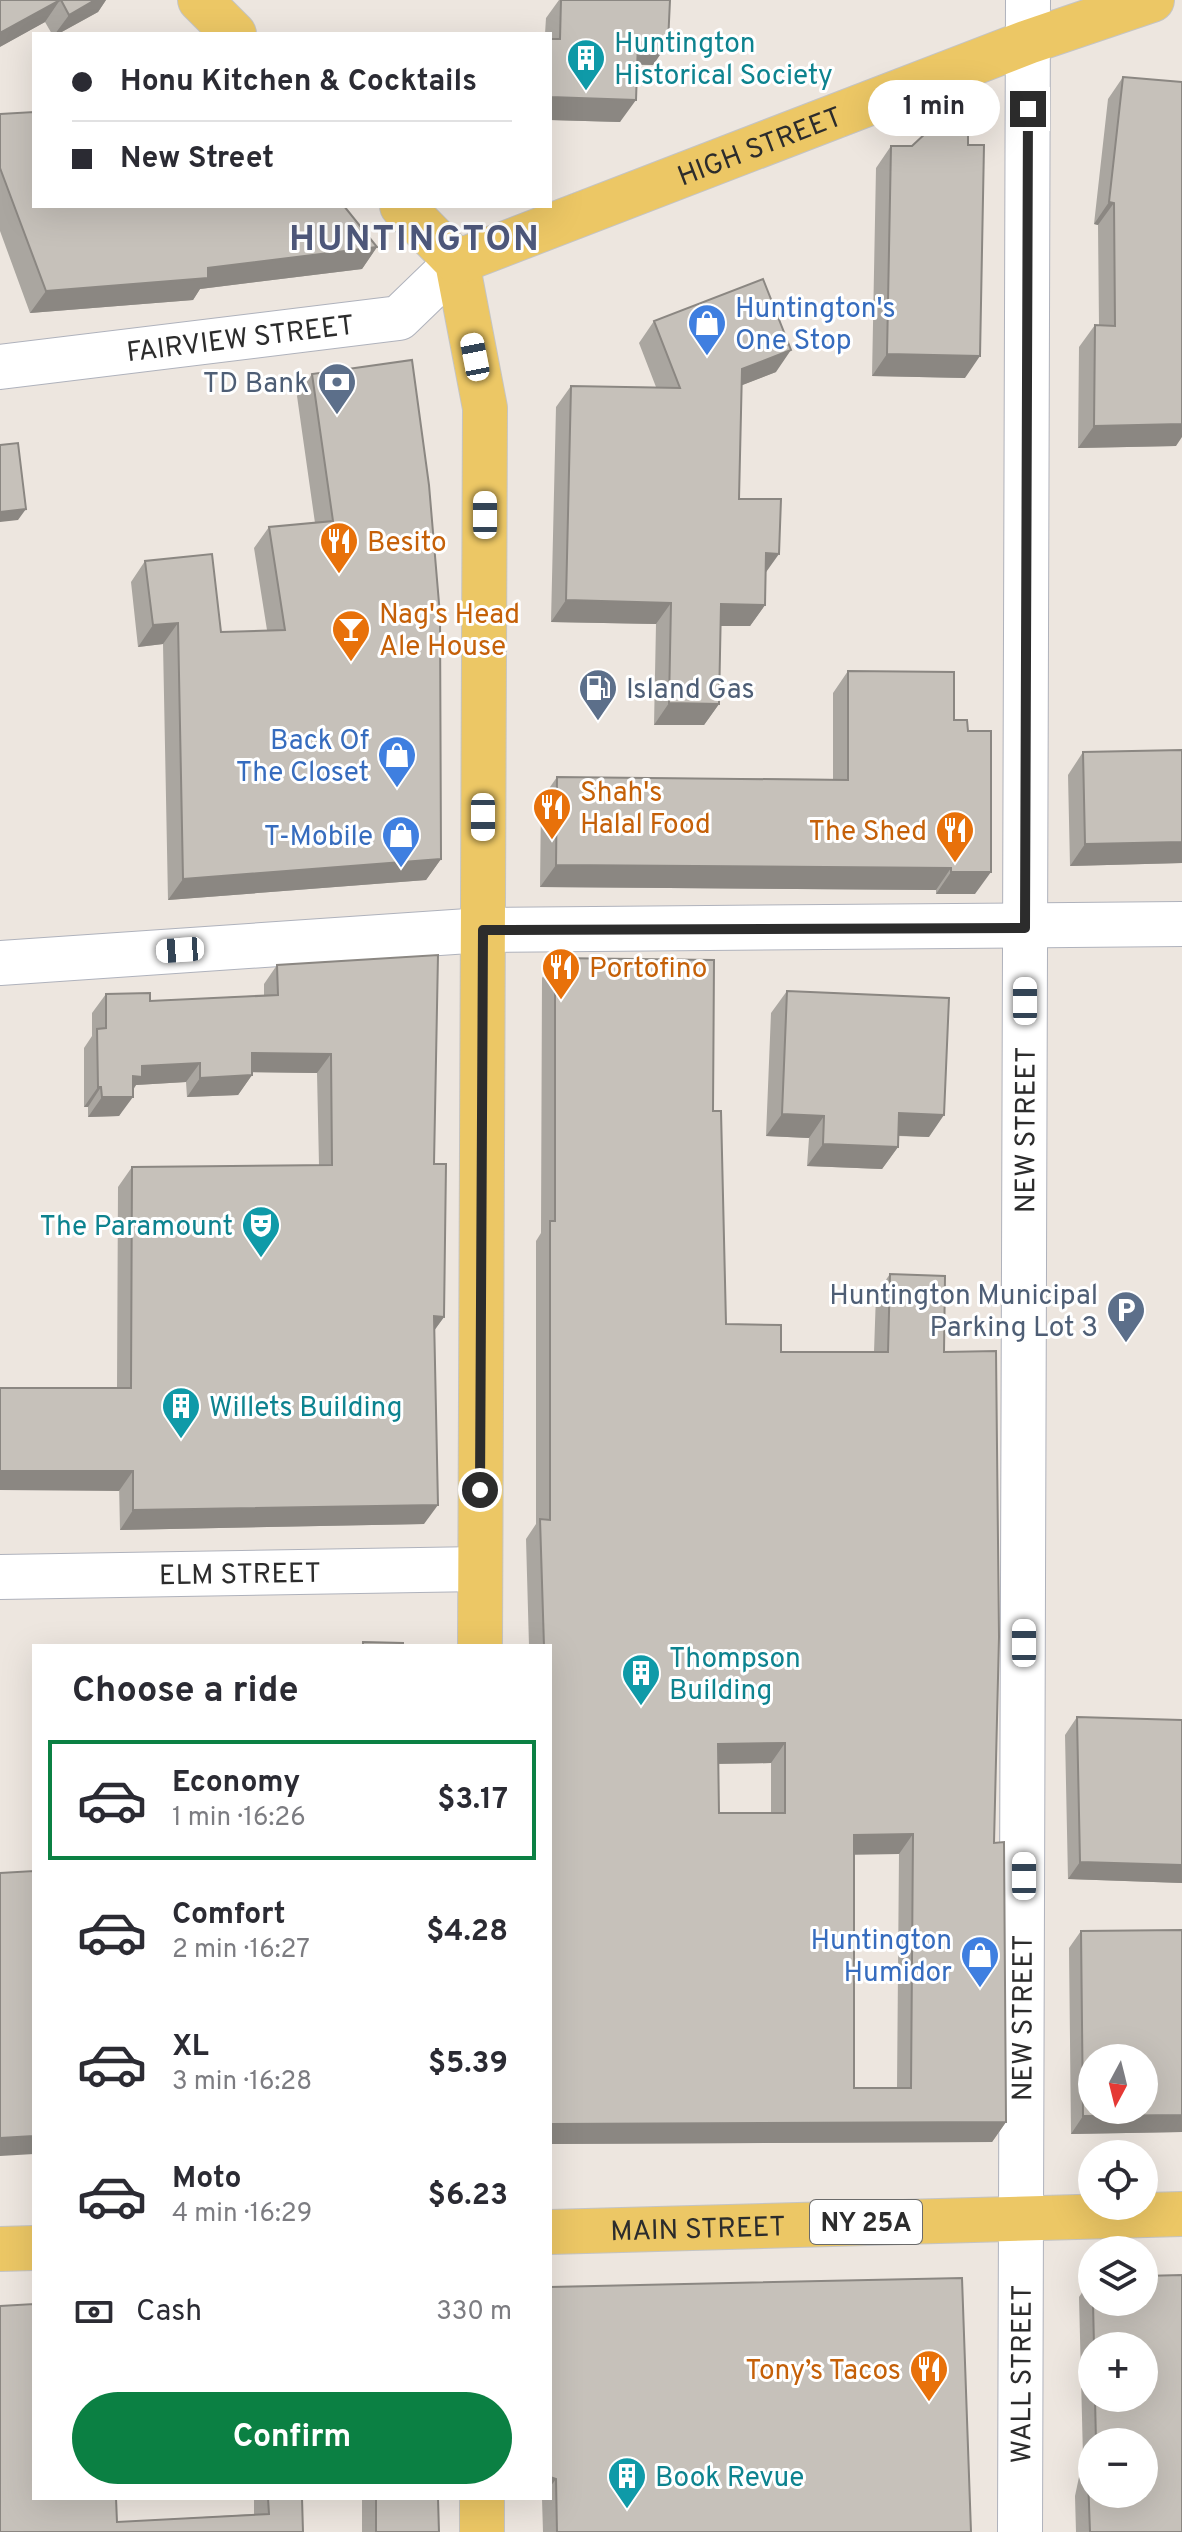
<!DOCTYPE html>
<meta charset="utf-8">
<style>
:root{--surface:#fff;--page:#f2f2f3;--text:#2b2b33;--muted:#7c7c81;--line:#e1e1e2;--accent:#0b8043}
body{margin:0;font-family:Overpass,sans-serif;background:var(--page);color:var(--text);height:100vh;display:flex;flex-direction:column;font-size:30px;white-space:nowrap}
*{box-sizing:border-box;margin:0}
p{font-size:26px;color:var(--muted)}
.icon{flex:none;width:44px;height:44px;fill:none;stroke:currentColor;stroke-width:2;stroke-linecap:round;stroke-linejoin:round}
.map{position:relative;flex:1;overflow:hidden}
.details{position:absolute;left:32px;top:1644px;width:520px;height:856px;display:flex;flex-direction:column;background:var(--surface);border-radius:0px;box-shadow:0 8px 32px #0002}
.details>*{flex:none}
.top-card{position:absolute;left:32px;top:32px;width:520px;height:176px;border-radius:0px;box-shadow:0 8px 32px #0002;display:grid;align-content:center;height:176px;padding:0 40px;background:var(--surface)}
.needle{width:52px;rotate:187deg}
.tools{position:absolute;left:1078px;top:2044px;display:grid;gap:16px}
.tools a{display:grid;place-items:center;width:80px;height:80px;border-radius:50%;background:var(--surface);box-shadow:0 8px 32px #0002;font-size:40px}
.end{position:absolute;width:36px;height:36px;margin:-18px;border:10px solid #2c2c2c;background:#fff;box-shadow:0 0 0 4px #fff}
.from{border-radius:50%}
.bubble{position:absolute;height:56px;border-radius:28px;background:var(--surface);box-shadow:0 8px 32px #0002;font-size:26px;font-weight:700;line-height:56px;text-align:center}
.car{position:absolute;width:24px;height:48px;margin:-24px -12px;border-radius:10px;box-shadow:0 0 6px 2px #0007;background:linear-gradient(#fff 24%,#345 0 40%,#fff 0 76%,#345 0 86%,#fff 0)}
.top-card b{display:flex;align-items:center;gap:28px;height:76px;font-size:30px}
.top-card b+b{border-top:2px solid var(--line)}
.top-card i{width:20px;height:20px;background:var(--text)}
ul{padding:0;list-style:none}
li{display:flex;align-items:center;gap:24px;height:120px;margin:0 16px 12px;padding:0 24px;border:4px solid transparent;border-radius:0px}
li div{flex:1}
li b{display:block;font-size:30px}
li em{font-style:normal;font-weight:700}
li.active{border-color:var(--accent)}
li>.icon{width:72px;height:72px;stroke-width:1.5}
h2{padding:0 40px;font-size:36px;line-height:96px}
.pay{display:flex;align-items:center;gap:20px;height:88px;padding:0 40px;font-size:30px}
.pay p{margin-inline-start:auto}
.button{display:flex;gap:16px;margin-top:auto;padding:16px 40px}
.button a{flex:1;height:92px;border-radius:48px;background:var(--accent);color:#fff;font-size:32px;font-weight:700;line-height:92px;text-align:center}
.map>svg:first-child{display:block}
</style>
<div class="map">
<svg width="1182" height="2532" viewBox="0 0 1182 2532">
<rect width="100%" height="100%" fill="#ede6df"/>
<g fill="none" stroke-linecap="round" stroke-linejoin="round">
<!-- minor casing -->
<g stroke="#afb2bc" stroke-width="46">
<g id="minor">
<path id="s1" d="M0 367 399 318 457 262"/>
<path d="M0 963 483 930 1182 924"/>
<path id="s2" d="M0 1577 480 1569"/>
<path id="s3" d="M1020 2532 1028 0"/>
</g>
</g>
<!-- major casing -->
<g stroke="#c4c4c4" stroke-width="46">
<g id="major">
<path d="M200 0 234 34"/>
<path d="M402 206 457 262 485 408 480 1646"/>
<path id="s4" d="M457 262 1028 42 1152 0"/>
<path id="s5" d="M550 2232 1182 2214"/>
<path d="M0 2249 34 2248"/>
<path d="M482 2498V2532"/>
</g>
</g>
<!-- minor -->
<use href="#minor" stroke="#fff" stroke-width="44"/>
<!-- major -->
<use href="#major" stroke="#ecc765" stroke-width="44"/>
</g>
<!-- wall -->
<path fill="#aaa6a0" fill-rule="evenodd" d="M0 0H106L98 12 58 34H52L45 22 1 46Z
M559 0H670L668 43 653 65H637L620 122 550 120V34H545L546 18Z
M1123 77 1176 446 1078 448 1079 347 1095 325H1099L1098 225 1094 224 1108 99Z
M0 114 34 206 377 247 362 269 200 289 193 300 30 313 0 231Z
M891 146 965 378 872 376 876 168Z
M654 321 776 372 742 385 739 499 766 573 765 605 750 626H721L719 704 704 725H654L656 624 551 622 556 407 571 386 656 387 639 343Z
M312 374 441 859 426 880 168 900 163 644 138 647 131 582 145 561 221 632 267 630 254 548 269 527 315 523 297 396Z
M848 671 975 894H936V890L540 887 541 800 557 777 833 779V693Z
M1182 750V863L1070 866 1068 775 1083 752Z
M555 958 713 1111 726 1324 781 1352H874L876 1294 890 1274 944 1352 994 1843 1006 2122 992 2142 550 2144V1646H529L526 1539 536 1524V1241L541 1233 542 978ZM771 1763V1813H719V1764ZM854 1854H899L897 2088H854Z
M277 965 434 1164 444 1317 434 1331 424 1524 120 1530 117 1388 118 1187 132 1167 319 1165 317 1073 252 1072V1075L238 1095 187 1097 186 1082 136 1085 119 1116 88 1117V1107H84V1048L92 1036V1013L106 994 150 1001 264 995V984Z
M787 991 929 1137 898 1136V1147L882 1169 807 1166 809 1138 766 1136 771 1013Z
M1077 1717 1182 1720V1883L1068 1879 1065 1735Z
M1182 1930V2132L1071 2134 1069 1948 1081 1931Z
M1092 2278V2302H1144L1182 2532H1076L1075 2496 1083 2458 1079 2297ZM1092 2346H1144V2398H1092ZM1092 2442H1144L1092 2494Z
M550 2287 971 2532H543L542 2499 541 2498H550Z
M254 2498H302L303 2532 117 2522 254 2514Z
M362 2498H438L439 2532H362Z"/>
<!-- shaded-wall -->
<path fill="#8b8782" d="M60 0 45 22 0 47V33Z
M95 0H106L98 12 58 34H55L69 15Z
M638 42 668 43 653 65 623 64Z
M550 97 636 100 620 122 550 120Z
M1109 202 1114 203 1098 225 1094 224Z
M377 247 362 269 200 289 193 300 30 313 46 291 208 268Z
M791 350 776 372 727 391 742 369Z
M887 354 980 356 965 378 872 376Z
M1182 424V437L1176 446 1078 448 1094 426Z
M26 509 18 520 0 522V512Z
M766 553 779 554 764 575Z
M566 600 671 603 656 624 551 622Z
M721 604 765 605 750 626H706Z
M178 623 163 644 138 647 153 625Z
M669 703 719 704 704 725H654Z
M1182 842V863L1070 866 1085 844Z
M441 859 426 880 168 900 183 879Z
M556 865 951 868 936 890 540 887Z
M951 872H991L975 894H936Z
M252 1053 331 1054 317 1073 238 1072Z
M200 1063 186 1082 136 1085 128 1096 133 1076 142 1066Z
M252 1075 238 1095 187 1097 200 1078Z
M98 1087H101L88 1107H84Z
M102 1097H133L119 1116 88 1117Z
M899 1113 944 1115 929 1137 884 1135Z
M782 1114 824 1116 809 1138 766 1136Z
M823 1144 898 1147 882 1169 807 1166Z
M434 1316 444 1317 430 1336Z
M0 1471H133L119 1491 0 1490Z
M438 1505 424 1524 120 1530 133 1510Z
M785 1743 771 1763 705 1764 718 1744Z
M913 1834 899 1854 841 1855 854 1835Z
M1080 1862 1182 1865V1883L1068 1879Z
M1182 2115V2132L1071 2134 1083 2116Z
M1006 2122 992 2142 550 2144V2124Z
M34 2136V2154L0 2156V2138Z
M550 2477 556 2479 550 2487Z"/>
<!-- building -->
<path fill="#c6c1ba" stroke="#8b8782" stroke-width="2" fill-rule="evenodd" d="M0 0H60L0 33Z
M61 0H95L69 15Z
M561 0H670L668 43 638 42 636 100 550 97V39H560Z
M1123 77 1182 82V424L1094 426 1095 325 1115 326 1114 203 1109 202Z
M34 112V206H344L377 247 208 268V278L46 291 0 168V114Z
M928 131 968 132V145H984L980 356 887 354 891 146H912Z
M763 279 791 350 742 369 739 499H781L779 554 766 553 765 605 721 604 719 704 669 703 671 603 566 600 571 386 680 388 654 321Z
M412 360 429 485 440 615 441 859 183 879 178 623 153 625 145 561 212 554 221 632 285 630 269 527 333 521 312 374Z
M18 443 26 509 0 512V445Z
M848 671 954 672V720H967L968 731H991V872H951V868L556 865 557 777 848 780Z
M1182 750V842L1085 844 1083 752Z
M438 955 434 1164H446L444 1317 434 1316 438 1505 133 1510V1471H0V1388H131L132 1167 332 1165 331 1054 252 1053V1075L200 1078V1063L142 1066V1077L133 1076V1097H102L101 1087H98L97 1029 106 1028V994L150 993V1001L278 995 277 965Z
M555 958 714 960 713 1111H721L726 1324 781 1325V1352H888L890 1274 945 1276 944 1352 996 1351 999 1637 994 1843 1004 1842 1006 2122 550 2124V1646H544L540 1519 550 1520V1221H555ZM785 1743V1813H719L718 1744ZM913 1834 911 2088H854V1835Z
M787 991 949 998 944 1115 899 1113 898 1147 823 1144 824 1116 782 1114Z
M363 1642 403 1643V1646H363Z
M1077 1717 1182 1720V1865L1080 1862Z
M34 1871V2136L0 2138V1873Z
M1182 1930V2115L1083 2116 1081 1931ZM1092 2058H1144V2110H1092Z
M1182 2275V2532H1090L1088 2477 1092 2459V2494H1144V2442H1096L1095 2398H1144V2346H1094L1093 2302H1144V2276Z
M962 2278 971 2532H557L556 2479 550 2477V2287Z
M34 2304V2498H116L117 2522 269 2514 268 2498H302L303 2532H0V2306Z
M376 2498H438L439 2532H376Z"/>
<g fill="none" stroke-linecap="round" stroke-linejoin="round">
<!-- route -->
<path stroke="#2c2c2c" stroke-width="10" d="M480 1490 483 930 1025 928 1028 109"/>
</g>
<!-- icons -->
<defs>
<g id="building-pin" transform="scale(2)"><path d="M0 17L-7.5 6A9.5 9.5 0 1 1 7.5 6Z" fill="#0f9aa8" stroke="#fff"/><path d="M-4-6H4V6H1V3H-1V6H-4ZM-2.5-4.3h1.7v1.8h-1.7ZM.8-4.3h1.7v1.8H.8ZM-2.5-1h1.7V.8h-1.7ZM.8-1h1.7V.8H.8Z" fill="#fff"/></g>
<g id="shop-pin" transform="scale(2)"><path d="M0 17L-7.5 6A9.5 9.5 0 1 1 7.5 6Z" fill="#3f7fe0" stroke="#fff"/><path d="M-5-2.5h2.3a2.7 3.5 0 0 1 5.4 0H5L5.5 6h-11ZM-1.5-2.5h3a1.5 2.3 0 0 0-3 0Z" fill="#fff"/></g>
<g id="bank-pin" transform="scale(2)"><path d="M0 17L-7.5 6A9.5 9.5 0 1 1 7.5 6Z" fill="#5c6f8a" stroke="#fff"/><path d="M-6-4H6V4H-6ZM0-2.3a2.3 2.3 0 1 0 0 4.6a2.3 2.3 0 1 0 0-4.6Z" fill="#fff"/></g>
<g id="restaurant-pin" transform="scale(2)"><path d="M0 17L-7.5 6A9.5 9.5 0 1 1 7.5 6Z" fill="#e8710a" stroke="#fff"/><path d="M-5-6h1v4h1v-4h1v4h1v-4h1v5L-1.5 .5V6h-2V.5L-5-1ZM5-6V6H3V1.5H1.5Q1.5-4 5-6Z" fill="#fff"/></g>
<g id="bar-pin" transform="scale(2)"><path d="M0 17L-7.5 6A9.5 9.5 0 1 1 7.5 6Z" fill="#e8710a" stroke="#fff"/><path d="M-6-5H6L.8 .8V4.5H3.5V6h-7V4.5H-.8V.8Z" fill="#fff"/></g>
<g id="fuel-pin" transform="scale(2)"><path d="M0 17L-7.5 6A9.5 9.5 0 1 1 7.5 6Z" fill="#5c6f8a" stroke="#fff"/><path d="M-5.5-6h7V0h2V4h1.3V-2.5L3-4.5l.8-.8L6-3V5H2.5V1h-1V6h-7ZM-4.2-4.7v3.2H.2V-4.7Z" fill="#fff"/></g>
<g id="theatre-pin" transform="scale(2)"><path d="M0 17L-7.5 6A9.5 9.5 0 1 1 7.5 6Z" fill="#0f9aa8" stroke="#fff"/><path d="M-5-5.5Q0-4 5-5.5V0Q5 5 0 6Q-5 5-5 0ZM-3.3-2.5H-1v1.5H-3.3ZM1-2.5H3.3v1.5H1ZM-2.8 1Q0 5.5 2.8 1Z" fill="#fff"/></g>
<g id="parking-pin" transform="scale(2)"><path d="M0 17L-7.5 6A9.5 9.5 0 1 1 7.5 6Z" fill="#5c6f8a" stroke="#fff"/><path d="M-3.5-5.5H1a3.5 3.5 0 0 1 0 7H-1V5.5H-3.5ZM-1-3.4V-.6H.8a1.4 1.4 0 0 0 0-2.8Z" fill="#fff"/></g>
</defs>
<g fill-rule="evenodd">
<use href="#building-pin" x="586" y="58"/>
<use href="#shop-pin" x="707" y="323"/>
<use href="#bank-pin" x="337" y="382"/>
<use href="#restaurant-pin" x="339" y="541"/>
<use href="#bar-pin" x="351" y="629"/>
<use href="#fuel-pin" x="598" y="688"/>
<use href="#shop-pin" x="397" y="755"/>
<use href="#restaurant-pin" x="552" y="807"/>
<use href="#restaurant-pin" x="955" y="830"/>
<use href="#shop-pin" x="401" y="835"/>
<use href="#restaurant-pin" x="561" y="967"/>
<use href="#theatre-pin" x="261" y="1225"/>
<use href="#parking-pin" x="1126" y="1310"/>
<use href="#building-pin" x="181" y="1406"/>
<use href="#building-pin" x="641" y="1673"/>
<use href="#shop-pin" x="980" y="1955"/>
<use href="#restaurant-pin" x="929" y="2369"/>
<use href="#building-pin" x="627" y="2476"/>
</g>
<g text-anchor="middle" stroke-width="6" stroke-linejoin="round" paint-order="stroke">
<!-- shield labels -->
<rect fill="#fff" stroke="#6b6b6b" stroke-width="2" x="810" y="2200" width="112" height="44" rx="6"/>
<g font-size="26" font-weight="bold" fill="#2c2c2c">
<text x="866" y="2231">NY 25A</text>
</g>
<!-- culture labels -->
<g font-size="28" fill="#0d838f" stroke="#fff" text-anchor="start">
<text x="614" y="52">Huntington<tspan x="614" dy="32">Historical Society</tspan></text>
<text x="233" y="1235" text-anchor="end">The Paramount</text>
<text x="209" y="1416">Willets Building</text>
<text x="669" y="1667">Thompson<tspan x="669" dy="32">Building</tspan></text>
<text x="655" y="2486">Book Revue</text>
</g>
<!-- street labels -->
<g font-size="28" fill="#2c2c2c" stroke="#fff">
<text dy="10" stroke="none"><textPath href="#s4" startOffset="324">HIGH STREET</textPath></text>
<text dy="10" stroke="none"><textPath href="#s1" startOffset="242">FAIRVIEW STREET</textPath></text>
<text dy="10" stroke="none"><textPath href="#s3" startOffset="1402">NEW STREET</textPath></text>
<text dy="10" stroke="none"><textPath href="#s2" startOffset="240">ELM STREET</textPath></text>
<text dy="10" stroke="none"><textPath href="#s3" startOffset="514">NEW STREET</textPath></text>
<text dy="10" stroke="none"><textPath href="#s5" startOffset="148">MAIN STREET</textPath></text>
<text dy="10" stroke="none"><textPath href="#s3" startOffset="158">WALL STREET</textPath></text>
</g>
<!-- shop labels -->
<g font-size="28" fill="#366cbe" stroke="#fff" text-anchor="end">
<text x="735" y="317" text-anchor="start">Huntington's<tspan x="735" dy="32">One Stop</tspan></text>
<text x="369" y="749">Back Of<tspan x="369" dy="32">The Closet</tspan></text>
<text x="373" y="845">T-Mobile</text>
<text x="952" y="1949">Huntington<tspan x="952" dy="32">Humidor</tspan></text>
</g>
<!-- service labels -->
<g font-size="28" fill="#4e5e75" stroke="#fff" text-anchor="end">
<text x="309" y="392">TD Bank</text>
<text x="626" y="698" text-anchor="start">Island Gas</text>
<text x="1098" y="1304">Huntington Municipal<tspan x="1098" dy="32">Parking Lot 3</tspan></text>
</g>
<!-- food labels -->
<g font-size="28" fill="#c56008" stroke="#fff" text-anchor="start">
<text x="367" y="551">Besito</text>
<text x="379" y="623">Nag's Head<tspan x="379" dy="32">Ale House</tspan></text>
<text x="580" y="801">Shah's<tspan x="580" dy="32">Halal Food</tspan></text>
<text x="927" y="840" text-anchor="end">The Shed</text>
<text x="589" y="977">Portofino</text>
<text x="901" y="2379" text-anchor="end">Tony’s Tacos</text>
</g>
<!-- district labels -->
<g font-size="36" font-weight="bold" letter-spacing="2" fill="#4e587b" stroke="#fff">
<text x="415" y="250">HUNTINGTON</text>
</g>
</g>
</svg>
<div class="tools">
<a><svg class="needle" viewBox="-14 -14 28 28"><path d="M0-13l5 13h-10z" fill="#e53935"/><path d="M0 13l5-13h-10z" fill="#7c7c81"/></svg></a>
<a><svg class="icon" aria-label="locate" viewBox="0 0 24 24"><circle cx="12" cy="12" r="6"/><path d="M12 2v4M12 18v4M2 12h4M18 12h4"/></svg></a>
<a><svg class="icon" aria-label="layers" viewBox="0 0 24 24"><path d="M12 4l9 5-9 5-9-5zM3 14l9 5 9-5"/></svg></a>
<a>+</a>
<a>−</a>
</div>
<i class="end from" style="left:480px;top:1490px"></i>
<i class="end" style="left:1028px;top:109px"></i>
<div class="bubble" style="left:868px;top:80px;width:132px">1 min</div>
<i class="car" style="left:475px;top:357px;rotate:349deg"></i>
<i class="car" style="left:485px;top:515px;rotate:0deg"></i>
<i class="car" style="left:483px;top:817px;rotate:180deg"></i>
<i class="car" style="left:180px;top:950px;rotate:266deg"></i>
<i class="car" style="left:1025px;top:1001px;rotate:0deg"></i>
<i class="car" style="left:1024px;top:1643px;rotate:0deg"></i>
<i class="car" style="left:1024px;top:1876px;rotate:0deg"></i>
<div class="top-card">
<b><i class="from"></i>Honu Kitchen &amp; Cocktails</b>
<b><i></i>New Street</b>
</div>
<section class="details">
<h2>Choose a ride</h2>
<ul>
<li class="active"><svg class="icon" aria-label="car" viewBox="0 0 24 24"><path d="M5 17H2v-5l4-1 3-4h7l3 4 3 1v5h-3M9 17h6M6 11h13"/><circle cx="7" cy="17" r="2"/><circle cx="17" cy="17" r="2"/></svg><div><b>Economy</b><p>1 min · 16:26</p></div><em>$3.17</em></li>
<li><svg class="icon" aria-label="car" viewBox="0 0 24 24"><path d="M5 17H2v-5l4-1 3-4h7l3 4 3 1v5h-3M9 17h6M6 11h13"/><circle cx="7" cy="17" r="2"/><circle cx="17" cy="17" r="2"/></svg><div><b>Comfort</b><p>2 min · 16:27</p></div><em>$4.28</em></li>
<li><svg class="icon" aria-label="car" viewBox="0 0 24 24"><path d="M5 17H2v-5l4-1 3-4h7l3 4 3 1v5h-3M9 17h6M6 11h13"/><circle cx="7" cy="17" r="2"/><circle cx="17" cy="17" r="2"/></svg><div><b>XL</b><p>3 min · 16:28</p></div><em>$5.39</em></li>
<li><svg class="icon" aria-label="car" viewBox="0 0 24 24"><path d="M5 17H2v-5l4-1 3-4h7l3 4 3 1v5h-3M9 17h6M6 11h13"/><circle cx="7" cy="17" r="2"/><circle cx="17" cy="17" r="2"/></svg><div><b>Moto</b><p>4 min · 16:29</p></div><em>$6.23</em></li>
</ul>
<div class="pay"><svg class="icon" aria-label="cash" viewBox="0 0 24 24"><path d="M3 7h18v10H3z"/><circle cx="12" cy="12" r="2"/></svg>Cash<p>330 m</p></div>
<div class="button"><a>Confirm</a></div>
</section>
</div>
